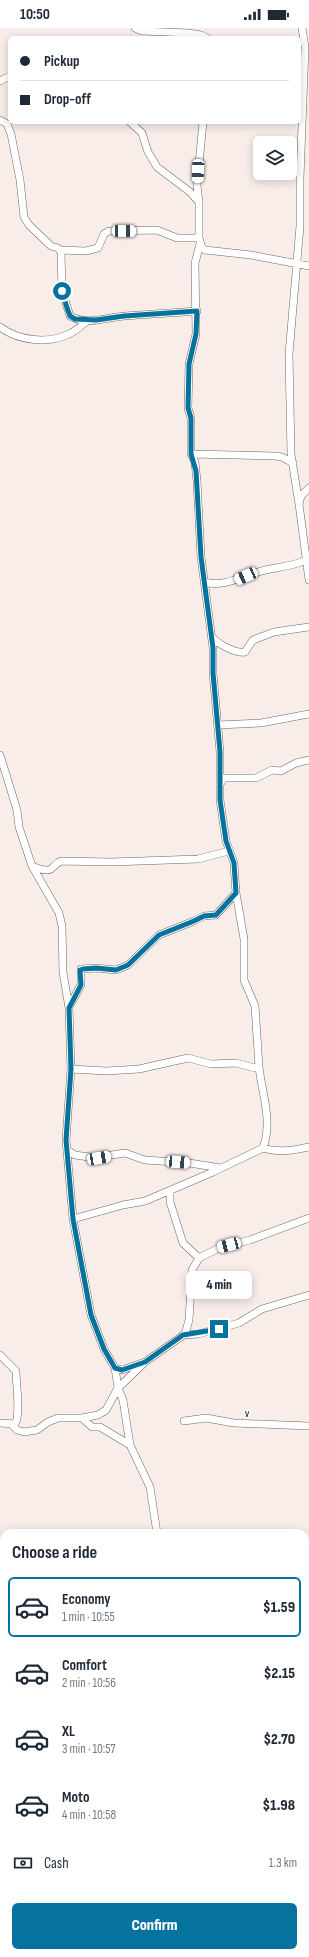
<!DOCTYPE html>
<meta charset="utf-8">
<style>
:root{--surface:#fff;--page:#f2f2f3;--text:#1f2937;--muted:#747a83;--line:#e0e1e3;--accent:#06729e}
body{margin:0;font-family:"Sofia Sans Condensed",sans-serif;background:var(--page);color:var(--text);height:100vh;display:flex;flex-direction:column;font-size:15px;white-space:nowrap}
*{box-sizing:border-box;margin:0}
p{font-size:13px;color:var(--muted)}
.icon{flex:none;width:22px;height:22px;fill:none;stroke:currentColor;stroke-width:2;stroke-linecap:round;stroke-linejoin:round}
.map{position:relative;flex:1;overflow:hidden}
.details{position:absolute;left:0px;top:1501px;width:309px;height:428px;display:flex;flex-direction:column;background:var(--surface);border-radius:12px 12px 0 0;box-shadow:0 2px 10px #0003}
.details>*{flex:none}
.guide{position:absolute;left:8px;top:8px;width:293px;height:88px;border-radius:6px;box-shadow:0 2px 10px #0003;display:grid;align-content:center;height:88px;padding:0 12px;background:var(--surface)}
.tools{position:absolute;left:253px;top:108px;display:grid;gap:8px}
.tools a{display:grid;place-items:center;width:44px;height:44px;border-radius:6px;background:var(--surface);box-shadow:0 2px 10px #0003;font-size:20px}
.end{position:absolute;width:18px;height:18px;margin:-9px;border:5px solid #06729e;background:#fff;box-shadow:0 0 0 2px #fff}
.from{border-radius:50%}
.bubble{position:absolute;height:28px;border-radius:6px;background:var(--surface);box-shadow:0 2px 10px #0003;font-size:13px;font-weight:800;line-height:28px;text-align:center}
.car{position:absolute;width:12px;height:24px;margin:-12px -6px;border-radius:5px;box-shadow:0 0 3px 1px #0007;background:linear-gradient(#fff 24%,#345 0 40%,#fff 0 76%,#345 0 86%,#fff 0)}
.guide b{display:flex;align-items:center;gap:14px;height:38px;font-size:15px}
.guide b+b{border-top:1px solid var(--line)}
.guide i{width:10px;height:10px;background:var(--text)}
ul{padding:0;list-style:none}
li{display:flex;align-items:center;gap:12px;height:60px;margin:0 8px 6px;padding:0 4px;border:2px solid transparent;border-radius:6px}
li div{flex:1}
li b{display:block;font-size:15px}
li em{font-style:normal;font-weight:800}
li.active{border-color:var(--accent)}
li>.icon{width:36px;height:36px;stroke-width:1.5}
h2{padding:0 12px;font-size:18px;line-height:48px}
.pay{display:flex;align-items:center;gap:10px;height:44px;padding:0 12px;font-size:15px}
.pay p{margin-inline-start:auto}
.action{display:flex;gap:8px;margin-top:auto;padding:8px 12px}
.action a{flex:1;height:46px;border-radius:6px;background:var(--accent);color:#fff;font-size:16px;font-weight:800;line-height:46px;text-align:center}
.status{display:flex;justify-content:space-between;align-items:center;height:28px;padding:0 20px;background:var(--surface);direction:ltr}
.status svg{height:11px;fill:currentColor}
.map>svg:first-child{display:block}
</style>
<div class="status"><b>10:50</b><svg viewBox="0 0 49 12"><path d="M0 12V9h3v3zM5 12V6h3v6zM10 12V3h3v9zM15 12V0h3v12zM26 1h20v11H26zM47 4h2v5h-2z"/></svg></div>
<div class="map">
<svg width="309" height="1929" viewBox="0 0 309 1929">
<rect width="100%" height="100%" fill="#f8ede8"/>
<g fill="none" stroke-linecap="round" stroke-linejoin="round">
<!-- minor casing -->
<g stroke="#706662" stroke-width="8">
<path id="minor" d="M135 0 142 3 188 5 201 7 207 10
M0 53 10 48
M0 92 7 96 11 106 20 152 24 189 29 197 51 218 58 220 61 224 62 263 70 288C87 298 108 289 125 288 149 286 173 285 197 283
M130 94 142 105 148 124 157 139 190 164 198 173
M203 94 197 157 199 175V210L202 220 205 222 251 227 309 238
M200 216 195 235 196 306 189 336 188 380 191 390V426L195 434 197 453 201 529 213 620V645L220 724V772L226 813 234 835 236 865 244 911V952L255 978 259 1039
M60 222 86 223 98 220 104 206 109 203 157 202 177 210H199
M0 299C19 313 48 316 69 306 76 303 81 298 87 293
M191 426 275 428 282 429 293 435
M309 460 301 468 299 476 309 552
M299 476 291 426 289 326 300 198V150L305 19 302 0
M204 554C224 559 237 550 255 545 272 539 289 540 306 532
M212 609C218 616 236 626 245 624L253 612 274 604 309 599
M218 697 261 695 309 686
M0 727 17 782 19 799 32 838 59 885 62 898 63 944 69 980 71 1041 66 1112 73 1191 91 1287 104 1321 115 1340 118 1360 123 1372 130 1417 150 1459 157 1505
M220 756 224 750H256L272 742 281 743 296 735 309 732
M32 838C37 840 46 844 51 841 55 838 56 835 61 833L111 834 198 831 229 823
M69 979 81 957V941L96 940 116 942 128 937 159 907 194 893 204 888 216 887 236 865
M71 1041 107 1043 139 1041 188 1030 211 1036 236 1035 255 1040 259 1039C262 1066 273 1093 263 1120L213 1144 145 1173 123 1177 73 1191
M263 1120C278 1125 293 1123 309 1119
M67 1122 75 1127 89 1129H99L125 1125 145 1132 189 1135 221 1140
M170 1163V1174L183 1215 199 1230
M183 1307 198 1306 239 1295 262 1281 309 1267
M0 1327 16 1343C16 1355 21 1388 15 1396L0 1395
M115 1340 122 1342 145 1334 185 1306 189 1292 192 1242 199 1230 219 1220 250 1212 309 1190
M82 1390 92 1399H100L130 1417
M184 1393 206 1390 234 1395 309 1398
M11 1396 17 1402 24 1404 37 1402 48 1394 58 1390H82L98 1387 106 1382 118 1360 144 1335
M305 1544H309
M305 1662 309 1658
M305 1895H309
M75 1925 131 1929
M6 1929 32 1925
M228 1929 236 1925"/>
</g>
<!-- minor -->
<use href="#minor" stroke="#fff" stroke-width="7"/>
</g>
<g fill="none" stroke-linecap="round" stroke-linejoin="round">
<!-- route -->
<path stroke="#06729e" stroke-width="5" d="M62 263 67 280 70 288 75 291 96 292 124 288 197 283 196 306 189 336 188 380 191 390V426L196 443 201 529 213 620V645L220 724V772L226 813 234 835 236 865 216 887 204 888 194 893 159 907 128 937 116 942 96 940 83 941 80 942 81 957 69 980 71 1041 66 1112 73 1191 91 1287 104 1321 115 1340 122 1342 145 1334 183 1307 219 1301"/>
</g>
<g text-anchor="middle" stroke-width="3" stroke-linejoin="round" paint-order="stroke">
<!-- street labels -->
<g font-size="12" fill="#100d0b" stroke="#fff">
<text transform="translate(247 1385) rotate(4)" y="4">v</text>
</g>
</g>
</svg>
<div class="tools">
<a><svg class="icon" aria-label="layers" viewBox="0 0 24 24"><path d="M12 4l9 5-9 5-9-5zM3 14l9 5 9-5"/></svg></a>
</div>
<i class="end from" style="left:62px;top:263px"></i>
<i class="end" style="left:219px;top:1301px"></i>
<div class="bubble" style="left:186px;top:1243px;width:66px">4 min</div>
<i class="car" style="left:198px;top:143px;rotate:182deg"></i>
<i class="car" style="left:124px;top:203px;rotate:91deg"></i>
<i class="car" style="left:246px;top:548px;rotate:246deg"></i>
<i class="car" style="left:99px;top:1130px;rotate:81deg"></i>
<i class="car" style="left:178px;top:1134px;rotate:94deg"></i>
<i class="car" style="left:229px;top:1217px;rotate:255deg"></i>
<div class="guide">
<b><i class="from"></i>Pickup</b>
<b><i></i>Drop-off</b>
</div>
<section class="details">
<h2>Choose a ride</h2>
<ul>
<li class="active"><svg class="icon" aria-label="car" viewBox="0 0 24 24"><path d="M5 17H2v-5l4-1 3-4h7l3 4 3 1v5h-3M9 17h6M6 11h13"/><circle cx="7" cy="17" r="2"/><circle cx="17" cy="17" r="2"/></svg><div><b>Economy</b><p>1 min · 10:55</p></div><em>$1.59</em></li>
<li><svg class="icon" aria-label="car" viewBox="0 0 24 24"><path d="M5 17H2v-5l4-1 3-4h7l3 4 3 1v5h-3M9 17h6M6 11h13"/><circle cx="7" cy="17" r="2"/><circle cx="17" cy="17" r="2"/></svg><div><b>Comfort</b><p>2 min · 10:56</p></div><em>$2.15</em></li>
<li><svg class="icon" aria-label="car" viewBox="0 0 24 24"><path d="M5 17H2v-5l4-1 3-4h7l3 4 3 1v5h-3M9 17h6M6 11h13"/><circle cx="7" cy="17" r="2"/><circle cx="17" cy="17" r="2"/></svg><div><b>XL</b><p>3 min · 10:57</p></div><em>$2.70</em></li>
<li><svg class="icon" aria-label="car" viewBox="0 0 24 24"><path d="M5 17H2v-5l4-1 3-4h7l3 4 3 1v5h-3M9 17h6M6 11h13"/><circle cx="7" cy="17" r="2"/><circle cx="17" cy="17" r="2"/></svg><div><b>Moto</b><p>4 min · 10:58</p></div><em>$1.98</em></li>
</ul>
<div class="pay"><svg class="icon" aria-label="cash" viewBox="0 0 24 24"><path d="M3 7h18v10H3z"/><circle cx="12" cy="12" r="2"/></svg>Cash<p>1.3 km</p></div>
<div class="action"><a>Confirm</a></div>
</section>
</div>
